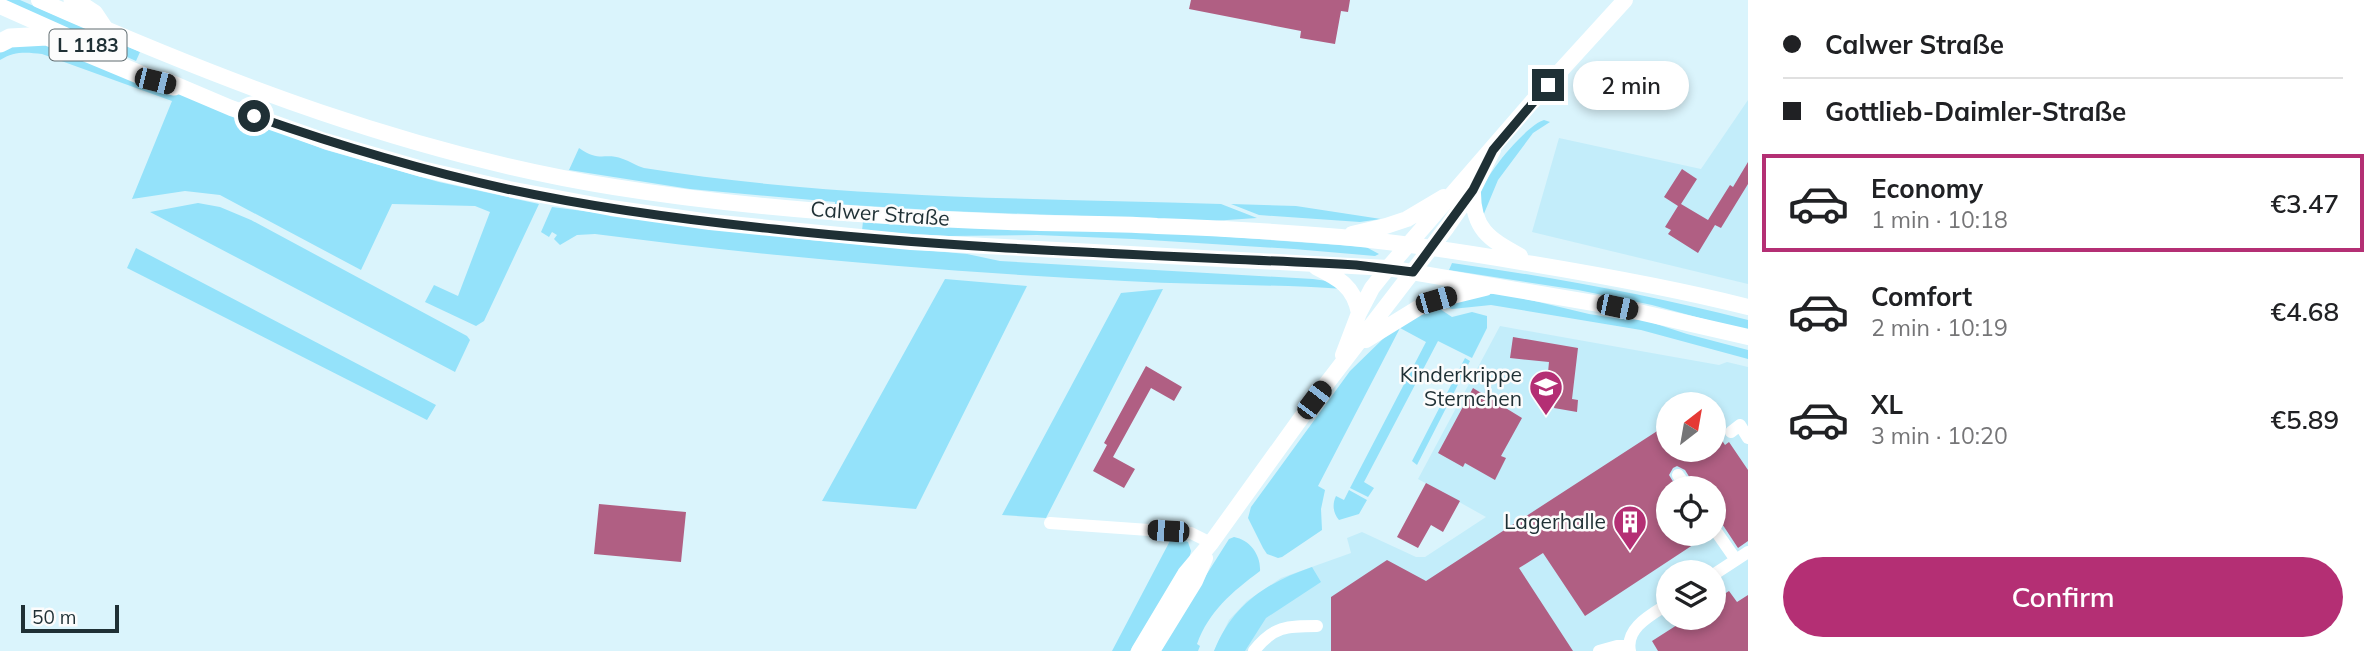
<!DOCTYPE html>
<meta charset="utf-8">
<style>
:root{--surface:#fff;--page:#f6f6f6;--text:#202124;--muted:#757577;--line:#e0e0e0;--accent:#b42f74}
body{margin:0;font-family:Mulish,sans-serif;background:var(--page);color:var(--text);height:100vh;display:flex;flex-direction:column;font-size:26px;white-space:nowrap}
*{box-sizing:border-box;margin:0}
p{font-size:23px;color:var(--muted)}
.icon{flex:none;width:38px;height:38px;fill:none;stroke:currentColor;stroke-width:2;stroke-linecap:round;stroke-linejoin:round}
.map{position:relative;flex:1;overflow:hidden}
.details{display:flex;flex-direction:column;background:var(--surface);width:630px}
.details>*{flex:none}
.guide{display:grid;align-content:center;height:154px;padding:0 35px;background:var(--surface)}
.needle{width:46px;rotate:31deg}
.fabs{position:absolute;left:1656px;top:392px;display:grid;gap:14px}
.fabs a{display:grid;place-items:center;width:70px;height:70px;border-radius:50%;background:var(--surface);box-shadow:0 4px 10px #0003;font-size:35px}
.scale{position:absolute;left:21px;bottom:18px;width:98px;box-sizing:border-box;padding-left:7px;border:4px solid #1f3035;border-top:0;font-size:19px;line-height:24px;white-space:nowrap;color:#1f3035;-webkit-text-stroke:5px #fcfcfc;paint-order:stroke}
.end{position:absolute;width:32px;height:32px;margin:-16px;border:9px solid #1f3035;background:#fff;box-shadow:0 0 0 4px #fff}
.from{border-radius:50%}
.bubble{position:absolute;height:49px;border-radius:24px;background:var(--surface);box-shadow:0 4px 10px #0003;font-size:23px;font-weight:600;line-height:49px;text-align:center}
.car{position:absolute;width:21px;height:42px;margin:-21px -10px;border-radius:9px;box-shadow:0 0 5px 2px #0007;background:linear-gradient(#222 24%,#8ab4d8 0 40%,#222 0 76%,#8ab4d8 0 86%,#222 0)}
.guide b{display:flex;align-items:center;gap:24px;height:66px;font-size:26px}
.guide b+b{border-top:2px solid var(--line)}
.guide i{width:18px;height:18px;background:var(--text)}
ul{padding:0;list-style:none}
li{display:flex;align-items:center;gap:21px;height:98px;margin:0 14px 10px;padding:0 21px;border:4px solid transparent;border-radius:0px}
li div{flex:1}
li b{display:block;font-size:26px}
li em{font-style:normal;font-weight:600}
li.active{border-color:var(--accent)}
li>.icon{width:63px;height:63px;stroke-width:1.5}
.button{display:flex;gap:14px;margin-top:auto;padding:14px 35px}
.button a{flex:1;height:80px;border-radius:42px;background:var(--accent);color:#fff;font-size:28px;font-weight:600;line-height:80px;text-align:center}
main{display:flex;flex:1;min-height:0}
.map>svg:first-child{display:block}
</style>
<main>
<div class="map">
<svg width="1748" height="651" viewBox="0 0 1748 651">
<rect width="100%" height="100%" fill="#daf4fc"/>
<!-- built -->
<path fill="#c3edfa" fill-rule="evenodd" d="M1748 100V284L1532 232 1559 138 1701 169Z
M1500 326 1719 365 1727 362 1748 367V651H1214L1229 620 1247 601 1281 578 1351 553 1347 538 1362 532 1416 557H1425L1486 517 1418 479ZM1668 404H1713V450H1668ZM1668 488H1713V534H1668ZM1668 572H1713V618H1668Z"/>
<!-- green -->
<path fill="#94e2fa" d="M0 0H20L140 52 136 61Z
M43 42 326 150 439 182 539 204 484 321 476 326 425 302 434 285 458 296 490 212 475 206 392 204 361 270 220 195 185 191 132 199 172 101 42 54C26 52 14 51 0 60V51L17 44Z
M1544 120 1550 122 1533 133 1498 180 1483 216C1482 211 1479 204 1479 199 1479 181 1526 125 1544 120Z
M579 148C600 163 604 152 623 159 630 161 636 166 644 168 835 199 1028 198 1221 204L1257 218 1212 221 947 211 835 204V202L690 189 569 170Z
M198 203 220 207 251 220 467 336 470 340 455 372 150 212Z
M1231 204 1296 206 1381 219 1360 222 1259 215Z
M552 207 809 240 967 254 1000 261 1313 279 1327 281 1343 289C1270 284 1197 285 1125 281 947 272 771 257 595 234L577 235 560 245 554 239 557 235 552 232 549 237 541 232Z
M863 221 1190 234 1366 247 1379 254 1375 256 1294 249 1133 239 1037 235 949 236 862 231Z
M136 248 436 405 427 420 127 268Z
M1452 263C1552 277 1650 295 1748 320V331L1652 305 1578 290 1449 270Z
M945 279 1027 286 916 509 822 501Z
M1163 289 1046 518 1002 515 1121 293Z
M1482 294H1505L1589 314 1621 319 1644 320 1687 334 1748 350V359L1641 330 1491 305 1452 309 1443 306Z
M1434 305 1452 317 1472 312 1487 316V328L1472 358 1438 341 1364 482 1374 488 1368 497 1350 488 1426 342 1400 328 1318 486 1325 490 1321 509 1322 530 1282 557 1278 558 1267 554 1263 548 1248 518 1251 507 1350 371 1389 333Z
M1465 358 1470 361 1417 465 1412 461Z
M1349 490 1367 500 1359 514 1339 520C1333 513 1332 504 1336 496L1344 500Z
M1172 537 1188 542 1191 551 1189 559 1130 651H1112Z
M1234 537C1250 540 1261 555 1260 571 1232 592 1209 611 1197 644L1200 646 1198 651H1161L1184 610 1229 539Z
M1312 567 1321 582 1266 618 1245 651H1214C1233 604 1266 583 1312 567Z"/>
<!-- building -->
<path fill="#b05f83" d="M1191 0H1350L1348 12 1341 11 1335 44 1300 38 1301 31 1189 9Z
M1748 162V184L1721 228 1715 225 1698 253 1668 234 1671 230 1665 227 1678 206 1664 197 1682 169 1697 179 1681 204 1708 220 1730 185 1733 187Z
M1513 337 1578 348 1572 399 1578 400 1577 412 1554 408 1558 384 1547 383 1549 362 1510 358Z
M1146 366 1182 387 1174 401 1151 388 1113 457 1135 469 1124 488 1093 471 1107 445 1104 443Z
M1473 388 1522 418 1501 456 1506 458 1495 480 1465 463 1463 467 1438 453Z
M1668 424V450H1713V427L1725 445 1729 442 1748 470V541L1738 548 1713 510V488H1696L1685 470 1677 466 1673 468 1669 475 1677 488H1668V534L1708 535 1585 616 1543 553 1519 568 1573 651H1331V597L1387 560 1426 581Z
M1426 483 1460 501 1443 532 1431 525 1418 548 1397 537Z
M599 504 686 512 681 562 594 554Z
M1729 591 1737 602 1748 595V651H1658L1652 641 1688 618H1713V601Z"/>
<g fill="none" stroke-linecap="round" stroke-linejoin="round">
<!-- minor -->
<path stroke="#fff" stroke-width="12" d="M1731 432 1740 425 1748 438
M1678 475 1687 488
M1050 523 1191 533 1211 543
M1713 527 1736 560
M1713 575 1748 552
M1254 651C1273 626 1287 626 1317 626
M1599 651 1617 646H1629
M1630 651C1625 628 1651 615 1668 604"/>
<!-- major -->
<path stroke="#fff" stroke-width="16" d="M39 0C224 82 413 155 614 187 744 208 876 217 1008 222 1057 224 1107 223 1157 226 1218 228 1280 232 1341 237 1406 243 1469 253 1533 264 1605 276 1677 289 1748 307
M0 6 65 35
M165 80 231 108 325 141 422 169 509 189 611 208 710 222 911 242 1388 268 1617 307 1748 337
M1473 190C1472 229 1489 239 1520 256
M1352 234 1386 226 1407 219 1444 197
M1316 267C1338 278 1354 286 1359 313
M1366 340 1418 308 1436 300 1485 288
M1343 355 1359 313 1372 288 1388 268 1532 102 1625 0
M1139 651 1185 574 1211 543 1314 400 1447 227 1473 190 1493 150
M1152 651 1195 581 1205 558"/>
<!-- highway -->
<path stroke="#fff" stroke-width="19" d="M73 0 94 14 104 29
M0 43 10 38 47 36 155 81 174 86"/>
</g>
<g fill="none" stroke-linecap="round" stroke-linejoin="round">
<!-- route -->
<path stroke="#1f3035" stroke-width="9" d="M254 116C337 145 421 170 507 189 595 208 685 220 774 229 967 250 1162 255 1356 265L1413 272 1473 190 1493 150 1548 85"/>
</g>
<!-- icons -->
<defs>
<g id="school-pin" transform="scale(1.75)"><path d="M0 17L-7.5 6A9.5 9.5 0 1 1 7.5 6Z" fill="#b42f74" stroke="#fcfcfc"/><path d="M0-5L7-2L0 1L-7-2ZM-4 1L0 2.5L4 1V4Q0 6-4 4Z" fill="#fff"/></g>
<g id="building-pin" transform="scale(1.75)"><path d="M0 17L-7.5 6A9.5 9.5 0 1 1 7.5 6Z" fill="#b42f74" stroke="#fcfcfc"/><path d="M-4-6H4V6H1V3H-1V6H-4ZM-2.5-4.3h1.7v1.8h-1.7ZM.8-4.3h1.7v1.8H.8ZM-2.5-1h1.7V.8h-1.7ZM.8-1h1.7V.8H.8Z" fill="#fff"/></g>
</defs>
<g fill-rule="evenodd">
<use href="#school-pin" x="1546" y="387"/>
<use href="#building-pin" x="1630" y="522"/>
</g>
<g text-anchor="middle" stroke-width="5" stroke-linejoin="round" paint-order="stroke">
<!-- shield labels -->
<rect fill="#fcfcfc" stroke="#616d71" stroke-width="2" x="49.5" y="29.5" width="77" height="31" rx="5"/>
<g font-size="19" font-weight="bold" fill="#1f3035">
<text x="88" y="52">L 1183</text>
</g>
<!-- street labels -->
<g font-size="21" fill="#1f3035" stroke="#fcfcfc">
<text transform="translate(880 214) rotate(4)" y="7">Calwer Straße</text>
</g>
<!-- poi labels -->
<g font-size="21" fill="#1f3035" stroke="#fcfcfc" text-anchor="end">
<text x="1522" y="382">Kinderkrippe<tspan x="1522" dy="24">Sternchen</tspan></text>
<text x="1606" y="529">Lagerhalle</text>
</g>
</g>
</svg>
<div class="fabs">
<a><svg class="needle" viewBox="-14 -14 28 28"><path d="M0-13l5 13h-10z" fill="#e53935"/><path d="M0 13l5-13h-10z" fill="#757577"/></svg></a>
<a><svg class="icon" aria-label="locate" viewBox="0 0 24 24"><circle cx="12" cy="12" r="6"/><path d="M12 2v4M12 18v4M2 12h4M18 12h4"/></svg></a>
<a><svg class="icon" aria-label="layers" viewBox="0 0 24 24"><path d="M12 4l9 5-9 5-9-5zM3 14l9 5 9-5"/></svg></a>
</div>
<div class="scale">50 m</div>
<i class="end from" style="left:254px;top:116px"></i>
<i class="end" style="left:1548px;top:85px"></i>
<div class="bubble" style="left:1573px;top:61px;width:116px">2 min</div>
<i class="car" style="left:155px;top:81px;rotate:104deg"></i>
<i class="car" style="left:1436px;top:300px;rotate:74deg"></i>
<i class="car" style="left:1617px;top:307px;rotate:102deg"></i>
<i class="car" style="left:1314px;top:400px;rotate:37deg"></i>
<i class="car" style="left:1168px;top:531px;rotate:274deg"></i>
</div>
<section class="details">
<div class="guide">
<b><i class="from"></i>Calwer Straße</b>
<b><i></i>Gottlieb-Daimler-Straße</b>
</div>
<ul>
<li class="active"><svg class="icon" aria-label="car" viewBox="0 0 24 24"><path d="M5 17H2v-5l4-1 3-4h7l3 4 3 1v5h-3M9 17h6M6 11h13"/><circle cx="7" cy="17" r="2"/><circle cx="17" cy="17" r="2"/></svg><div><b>Economy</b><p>1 min · 10:18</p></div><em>€3.47</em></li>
<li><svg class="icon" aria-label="car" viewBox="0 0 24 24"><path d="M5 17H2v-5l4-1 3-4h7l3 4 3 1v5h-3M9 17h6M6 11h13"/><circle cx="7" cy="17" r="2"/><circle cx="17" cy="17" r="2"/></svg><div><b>Comfort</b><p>2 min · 10:19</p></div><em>€4.68</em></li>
<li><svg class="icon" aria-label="car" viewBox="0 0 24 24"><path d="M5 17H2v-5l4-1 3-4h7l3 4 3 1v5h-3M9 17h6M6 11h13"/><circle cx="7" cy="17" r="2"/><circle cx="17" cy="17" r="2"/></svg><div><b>XL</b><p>3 min · 10:20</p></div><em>€5.89</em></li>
</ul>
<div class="button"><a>Confirm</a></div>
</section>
</main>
